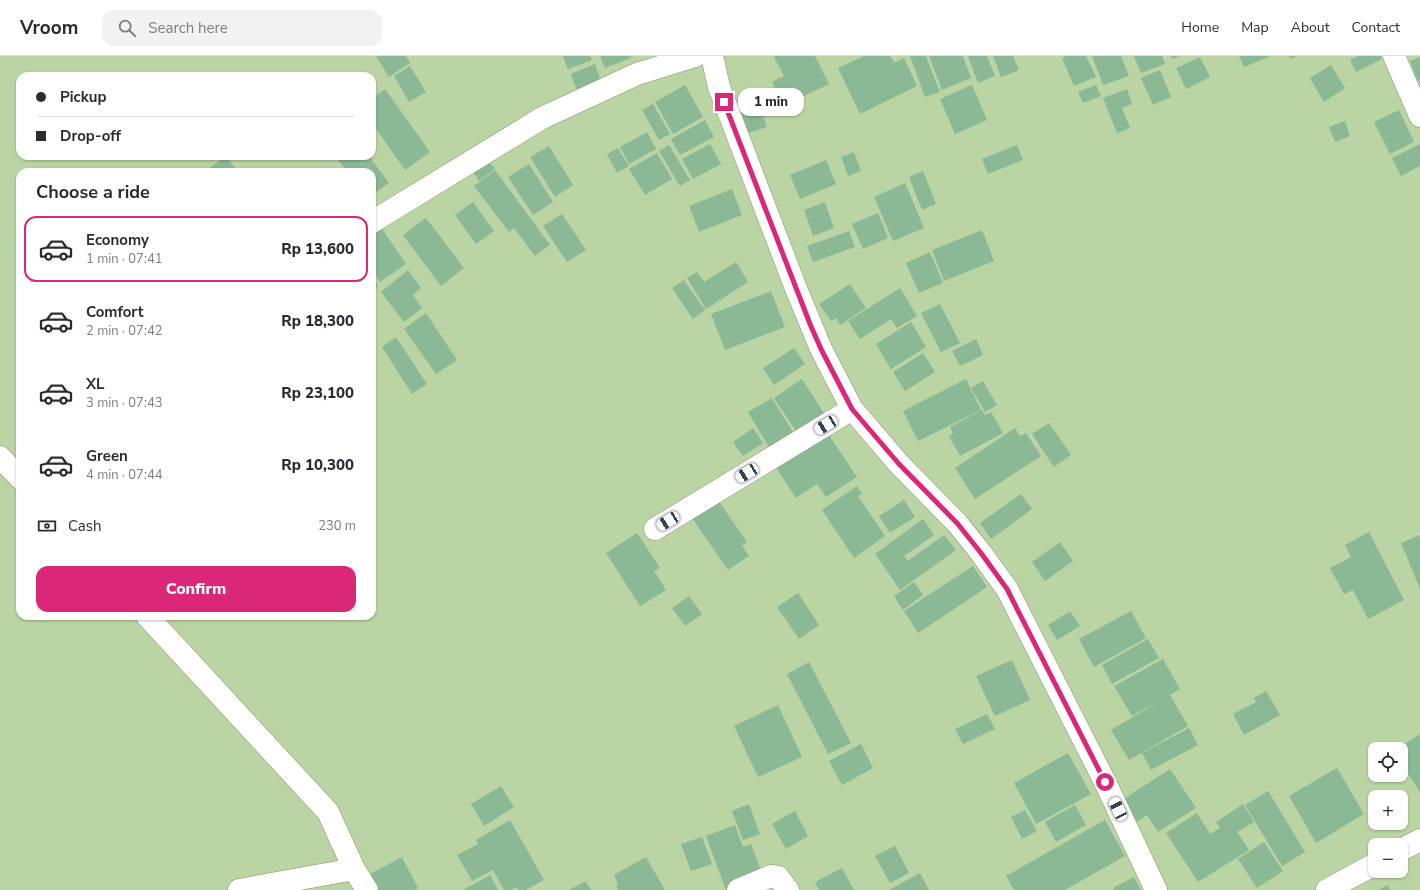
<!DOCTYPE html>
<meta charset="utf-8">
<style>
:root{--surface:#fff;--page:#f2f2f3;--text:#2b2b33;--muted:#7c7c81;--line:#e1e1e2;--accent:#db2777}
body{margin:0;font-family:"Nunito Sans",sans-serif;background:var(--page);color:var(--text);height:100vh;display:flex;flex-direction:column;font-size:15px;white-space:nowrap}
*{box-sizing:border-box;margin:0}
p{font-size:13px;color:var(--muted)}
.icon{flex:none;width:22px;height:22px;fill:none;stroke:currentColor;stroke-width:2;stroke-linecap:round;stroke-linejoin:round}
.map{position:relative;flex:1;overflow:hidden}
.panel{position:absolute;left:16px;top:112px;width:360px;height:452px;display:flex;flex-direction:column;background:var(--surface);border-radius:12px;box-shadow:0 1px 3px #0004}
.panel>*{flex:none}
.top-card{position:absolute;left:16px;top:16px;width:360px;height:88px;border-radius:12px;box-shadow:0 1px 3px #0004;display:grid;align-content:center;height:88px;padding:0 20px;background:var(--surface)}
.tools{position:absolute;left:1368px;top:686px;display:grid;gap:8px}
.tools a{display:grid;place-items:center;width:40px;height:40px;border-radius:8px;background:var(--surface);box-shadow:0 1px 3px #0004;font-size:20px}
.end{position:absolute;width:18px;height:18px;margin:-9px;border:5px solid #db2777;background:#fff;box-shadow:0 0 0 2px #fff}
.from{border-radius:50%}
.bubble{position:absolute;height:28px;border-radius:12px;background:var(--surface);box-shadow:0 1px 3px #0004;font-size:13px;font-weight:800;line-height:28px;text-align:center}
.car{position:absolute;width:12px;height:24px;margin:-12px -6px;border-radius:5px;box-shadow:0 0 3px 1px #0007;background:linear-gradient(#fff 24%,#345 0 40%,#fff 0 76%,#345 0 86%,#fff 0)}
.top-card b{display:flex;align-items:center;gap:14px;height:38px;font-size:15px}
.top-card b+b{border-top:1px solid var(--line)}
.top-card i{width:10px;height:10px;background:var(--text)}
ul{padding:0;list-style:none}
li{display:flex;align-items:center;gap:12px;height:66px;margin:0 8px 6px;padding:0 12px;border:2px solid transparent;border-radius:12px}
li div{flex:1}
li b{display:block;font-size:15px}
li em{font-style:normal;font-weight:800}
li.active{border-color:var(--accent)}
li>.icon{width:36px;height:36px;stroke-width:1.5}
h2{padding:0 20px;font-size:18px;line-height:48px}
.pay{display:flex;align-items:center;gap:10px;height:44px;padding:0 20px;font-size:15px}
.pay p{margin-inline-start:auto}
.action{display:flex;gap:8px;margin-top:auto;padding:8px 20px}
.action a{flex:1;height:46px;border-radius:12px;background:var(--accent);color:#fff;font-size:16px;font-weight:800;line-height:46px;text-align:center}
header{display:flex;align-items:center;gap:24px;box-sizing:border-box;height:56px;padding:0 20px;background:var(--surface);border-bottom:1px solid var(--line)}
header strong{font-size:19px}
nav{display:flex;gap:22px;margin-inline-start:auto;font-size:14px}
.search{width:280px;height:36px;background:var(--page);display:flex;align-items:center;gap:10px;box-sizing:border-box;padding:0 14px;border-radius:12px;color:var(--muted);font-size:15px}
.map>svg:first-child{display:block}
</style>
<header>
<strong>Vroom</strong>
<div class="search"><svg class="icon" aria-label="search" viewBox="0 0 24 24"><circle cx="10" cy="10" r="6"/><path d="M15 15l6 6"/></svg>Search here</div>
<nav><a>Home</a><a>Map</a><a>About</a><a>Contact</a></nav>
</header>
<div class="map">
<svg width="1420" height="834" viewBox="0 0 1420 834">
<rect width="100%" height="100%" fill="#bad4a3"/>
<!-- building -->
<path fill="#8cb995" d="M376 0H406L410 7 389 21Z
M563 0H590L592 4 568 13Z
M600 0H631V2L605 12Z
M776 0H815L829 28 784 50 772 26 784 20 774 1Z
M864 0H890L894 7 904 2 917 30 860 58 838 12Z
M910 0H926L940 36 925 41Z
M929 0H963L971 22 942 34Z
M968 0H987L995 20 978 27Z
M993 0H1013L1019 14 1001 21Z
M1066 0H1086L1096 21 1074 30 1062 2Z
M1092 0H1121L1129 20 1103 29Z
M1134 0H1162L1165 8 1141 17Z
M1171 0H1180L1172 3Z
M1239 0H1271L1244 11Z
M1289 0H1298L1290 3Z
M1358 0H1381L1382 3 1356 16 1350 4Z
M1200 1 1210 21 1186 33 1176 12Z
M1420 1V24L1418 25 1410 5Z
M595 8 601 25 577 35 571 18Z
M1331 9 1345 32 1324 46 1310 22Z
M410 10 426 36 409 46 394 20Z
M1160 14 1171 41 1153 49 1141 22Z
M685 29 703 61 673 78 655 46Z
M972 29 987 64 955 78 940 43Z
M1096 29 1101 40 1083 47 1078 36Z
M385 33 430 96 405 114 372 67V43Z
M1127 33 1132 48 1122 52 1130 72 1117 77 1103 42Z
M758 44 767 71 745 78 736 52Z
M653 48 670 78 659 84 642 54Z
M1399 54 1414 86 1390 98 1374 66Z
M705 64 714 81 680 99 671 83Z
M1345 65 1350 80 1335 86 1329 71Z
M647 76 656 93 629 108 620 91Z
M710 88 721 108 693 123 682 103Z
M1420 88V110L1401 120 1392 102Z
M669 89 690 124 680 130 659 95Z
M1017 89 1023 104 988 118 982 103Z
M549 90 573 129 555 141 530 101Z
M618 92 629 110 617 117 607 98Z
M854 96 861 115 848 120 841 101Z
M657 97 672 123 645 139 629 113Z
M226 100 238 116H207L206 114Z
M335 100H369L389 127 372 139V116H347Z
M488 104 495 113 479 125 473 116Z
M826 104 836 128 800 143 790 119Z
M529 108 553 146 533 159 508 121Z
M495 114 550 189 535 200 514 172 509 176 474 130Z
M923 115 936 148 922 154 909 121Z
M905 127 924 172 893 185 874 141Z
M732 133 742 159 699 176 689 150Z
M473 146 494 175 476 188 455 159Z
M825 146 834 172 813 180 804 154Z
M878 157 888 182 863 193 852 168Z
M562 158 586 194 567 206 543 170Z
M426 162 464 212 441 230 403 179Z
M381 171 406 208 380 226 372 215V177Z
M982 174 994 205 944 225 932 194Z
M849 175 855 191 813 206 807 190Z
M930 196 943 227 919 237 906 207Z
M736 206 748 226 706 253 687 222 697 216 704 226Z
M408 214 421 232 413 239 422 252 404 266 381 236Z
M372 221 378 230 372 235Z
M684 224 705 254 693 263 672 232Z
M850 228 866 252 840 269 836 262 831 265 819 248Z
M900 232 917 260 897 272 891 263 860 283 848 265Z
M771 235 785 271 725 294 711 258Z
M940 248 960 287 941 296 921 257Z
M426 257 457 304 436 318 404 273Z
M911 266 926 291 891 313 876 288Z
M396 281 427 328 412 338 382 291Z
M976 283 983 299 960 310 952 295Z
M794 292 805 308 774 329 763 312Z
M923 297 935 316 905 335 893 316Z
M802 323 826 360 798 378 774 342Z
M966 323 981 354 918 385 903 355Z
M983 325 997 349 985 356 971 332Z
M772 342 794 378 770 393 748 356Z
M982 354 985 359 991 356 1003 377 960 400 949 380 953 378 950 371Z
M1049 367 1071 399 1054 411 1032 378Z
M753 372 763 387 743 400 733 386Z
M1015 372 1020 380 1026 377 1041 400 975 443 955 412Z
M827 376 857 421 826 441 817 428 796 442 775 410Z
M857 430 862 438 858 440 885 480 854 502 822 454Z
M1021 438 1032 453 991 483 980 467Z
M718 444 747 486 742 490 749 500 728 514 692 462Z
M904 444 915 461 890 477 879 460Z
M923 463 934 479 904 500 908 505 944 479 956 494 900 534 875 498Z
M1369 476 1404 544 1368 563 1353 534 1344 538 1330 512 1351 501 1345 489Z
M637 477 660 512 654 515 666 534 640 550 606 497Z
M1420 479V533L1401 487Z
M1060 486 1073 505 1045 525 1032 506Z
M973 510 987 531 918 577 904 555Z
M914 526 923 539 903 554 894 540Z
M798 537 819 569 799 583 777 551Z
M689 540 702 558 685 570 672 552Z
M1070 555 1080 570 1057 584 1048 569Z
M1131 555 1146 582 1094 611 1079 583Z
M1148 583 1159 602 1112 628 1102 609Z
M1163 603 1180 633 1170 639 1188 670 1129 704 1111 674 1165 642 1132 660 1114 630Z
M1012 604 1030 644 995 660 976 620Z
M809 606 851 687 828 698 787 618Z
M1266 635 1280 659 1244 679 1233 658 1256 646 1254 642Z
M778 649 802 701 758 721 734 670Z
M987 658 995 673 963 688 955 673Z
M1189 672 1198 689 1151 714 1142 697Z
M1420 678V736L1401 707V693H1397Z
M861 688 873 712 842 729 829 705Z
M1068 697 1091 738 1036 768 1014 727Z
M1337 712 1364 758 1316 787 1289 740Z
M1170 713 1196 752 1158 776 1147 759 1136 766 1122 744Z
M501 730 514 751 484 770 471 748Z
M1268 735 1305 796 1282 810 1245 749Z
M749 748 760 778 743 784 732 755Z
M1243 748 1254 766 1237 776 1249 794 1198 826 1166 777 1197 757 1210 778 1220 772 1216 766Z
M1075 749 1086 769 1056 786 1045 766Z
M1025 754 1037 775 1022 783 1011 761Z
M795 755 808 780 786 793 772 768Z
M510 764 544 824 526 834H518L517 831 511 834H504L493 814 472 825 457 799 478 788 476 784Z
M1105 764 1125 800 1065 834H1014L1006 820Z
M735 769 743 791 751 788 763 820 726 834 706 780Z
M702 781 712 808 691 815 681 788Z
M1264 786 1283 815 1257 832 1238 803Z
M895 790 909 817 890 827 875 800Z
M402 801 418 832 414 834H378L370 818Z
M646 801 665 834H618L616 830 618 828 614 819Z
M842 812 854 834H819L815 826Z
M920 817 929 834H889Z
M490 819 498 834H463Z
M1134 821 1141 834H1114L1113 832Z
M586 825 591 834H569Z
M1388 829 1390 834H1379Z"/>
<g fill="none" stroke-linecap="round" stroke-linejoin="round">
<!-- minor casing -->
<g stroke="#809869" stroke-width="23">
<path id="minor" d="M712 0 719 31 795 230 821 293 852 353 899 408 957 467 981 497 1007 533 1105 726 1156 834
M1394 0 1420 60
M372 166 542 62 637 18 695 0
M0 401 20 422
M655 473 852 353
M147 560 328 756 354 813 367 834
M1401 794 1420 784
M239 834 354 813
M738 834 771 820 778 821 788 834
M1327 834 1375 808"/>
</g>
<!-- minor -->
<use href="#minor" stroke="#fff" stroke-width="22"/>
</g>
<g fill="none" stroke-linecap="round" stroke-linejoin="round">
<!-- route -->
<path stroke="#db2777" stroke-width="5" d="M724 46 810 268 821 293 852 353 899 408 957 467 981 497 1007 533 1105 726"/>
</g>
</svg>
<div class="tools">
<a><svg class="icon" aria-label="locate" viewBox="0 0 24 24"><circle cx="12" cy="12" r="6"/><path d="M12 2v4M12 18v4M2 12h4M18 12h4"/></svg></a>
<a>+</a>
<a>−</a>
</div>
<i class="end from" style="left:1105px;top:726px"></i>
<i class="end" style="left:724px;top:46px"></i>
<div class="bubble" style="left:738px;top:32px;width:66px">1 min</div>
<i class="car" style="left:826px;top:369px;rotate:239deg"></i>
<i class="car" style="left:747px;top:417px;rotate:239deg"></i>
<i class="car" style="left:668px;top:465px;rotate:239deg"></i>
<i class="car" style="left:1118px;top:753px;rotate:334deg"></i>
<div class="top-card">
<b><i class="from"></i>Pickup</b>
<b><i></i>Drop-off</b>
</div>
<section class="panel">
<h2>Choose a ride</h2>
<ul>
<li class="active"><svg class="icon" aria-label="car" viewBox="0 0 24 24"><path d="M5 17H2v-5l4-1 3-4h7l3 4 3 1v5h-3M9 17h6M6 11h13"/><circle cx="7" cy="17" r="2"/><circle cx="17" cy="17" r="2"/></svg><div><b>Economy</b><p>1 min · 07:41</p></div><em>Rp 13,600</em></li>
<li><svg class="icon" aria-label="car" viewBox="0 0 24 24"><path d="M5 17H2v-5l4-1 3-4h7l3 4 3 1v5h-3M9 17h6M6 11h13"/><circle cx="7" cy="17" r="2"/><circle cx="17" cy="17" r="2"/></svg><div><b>Comfort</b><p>2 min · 07:42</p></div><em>Rp 18,300</em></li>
<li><svg class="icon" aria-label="car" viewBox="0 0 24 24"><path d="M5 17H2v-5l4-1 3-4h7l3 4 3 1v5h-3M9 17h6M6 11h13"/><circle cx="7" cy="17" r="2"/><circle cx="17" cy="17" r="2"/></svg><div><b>XL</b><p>3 min · 07:43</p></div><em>Rp 23,100</em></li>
<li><svg class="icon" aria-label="car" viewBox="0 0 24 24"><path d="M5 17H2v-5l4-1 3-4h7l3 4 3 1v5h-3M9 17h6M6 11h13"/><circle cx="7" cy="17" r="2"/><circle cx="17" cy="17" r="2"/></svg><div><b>Green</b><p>4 min · 07:44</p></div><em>Rp 10,300</em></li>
</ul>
<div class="pay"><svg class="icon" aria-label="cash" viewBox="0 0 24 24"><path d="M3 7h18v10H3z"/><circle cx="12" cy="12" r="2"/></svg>Cash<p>230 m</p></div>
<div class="action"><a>Confirm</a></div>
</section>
</div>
